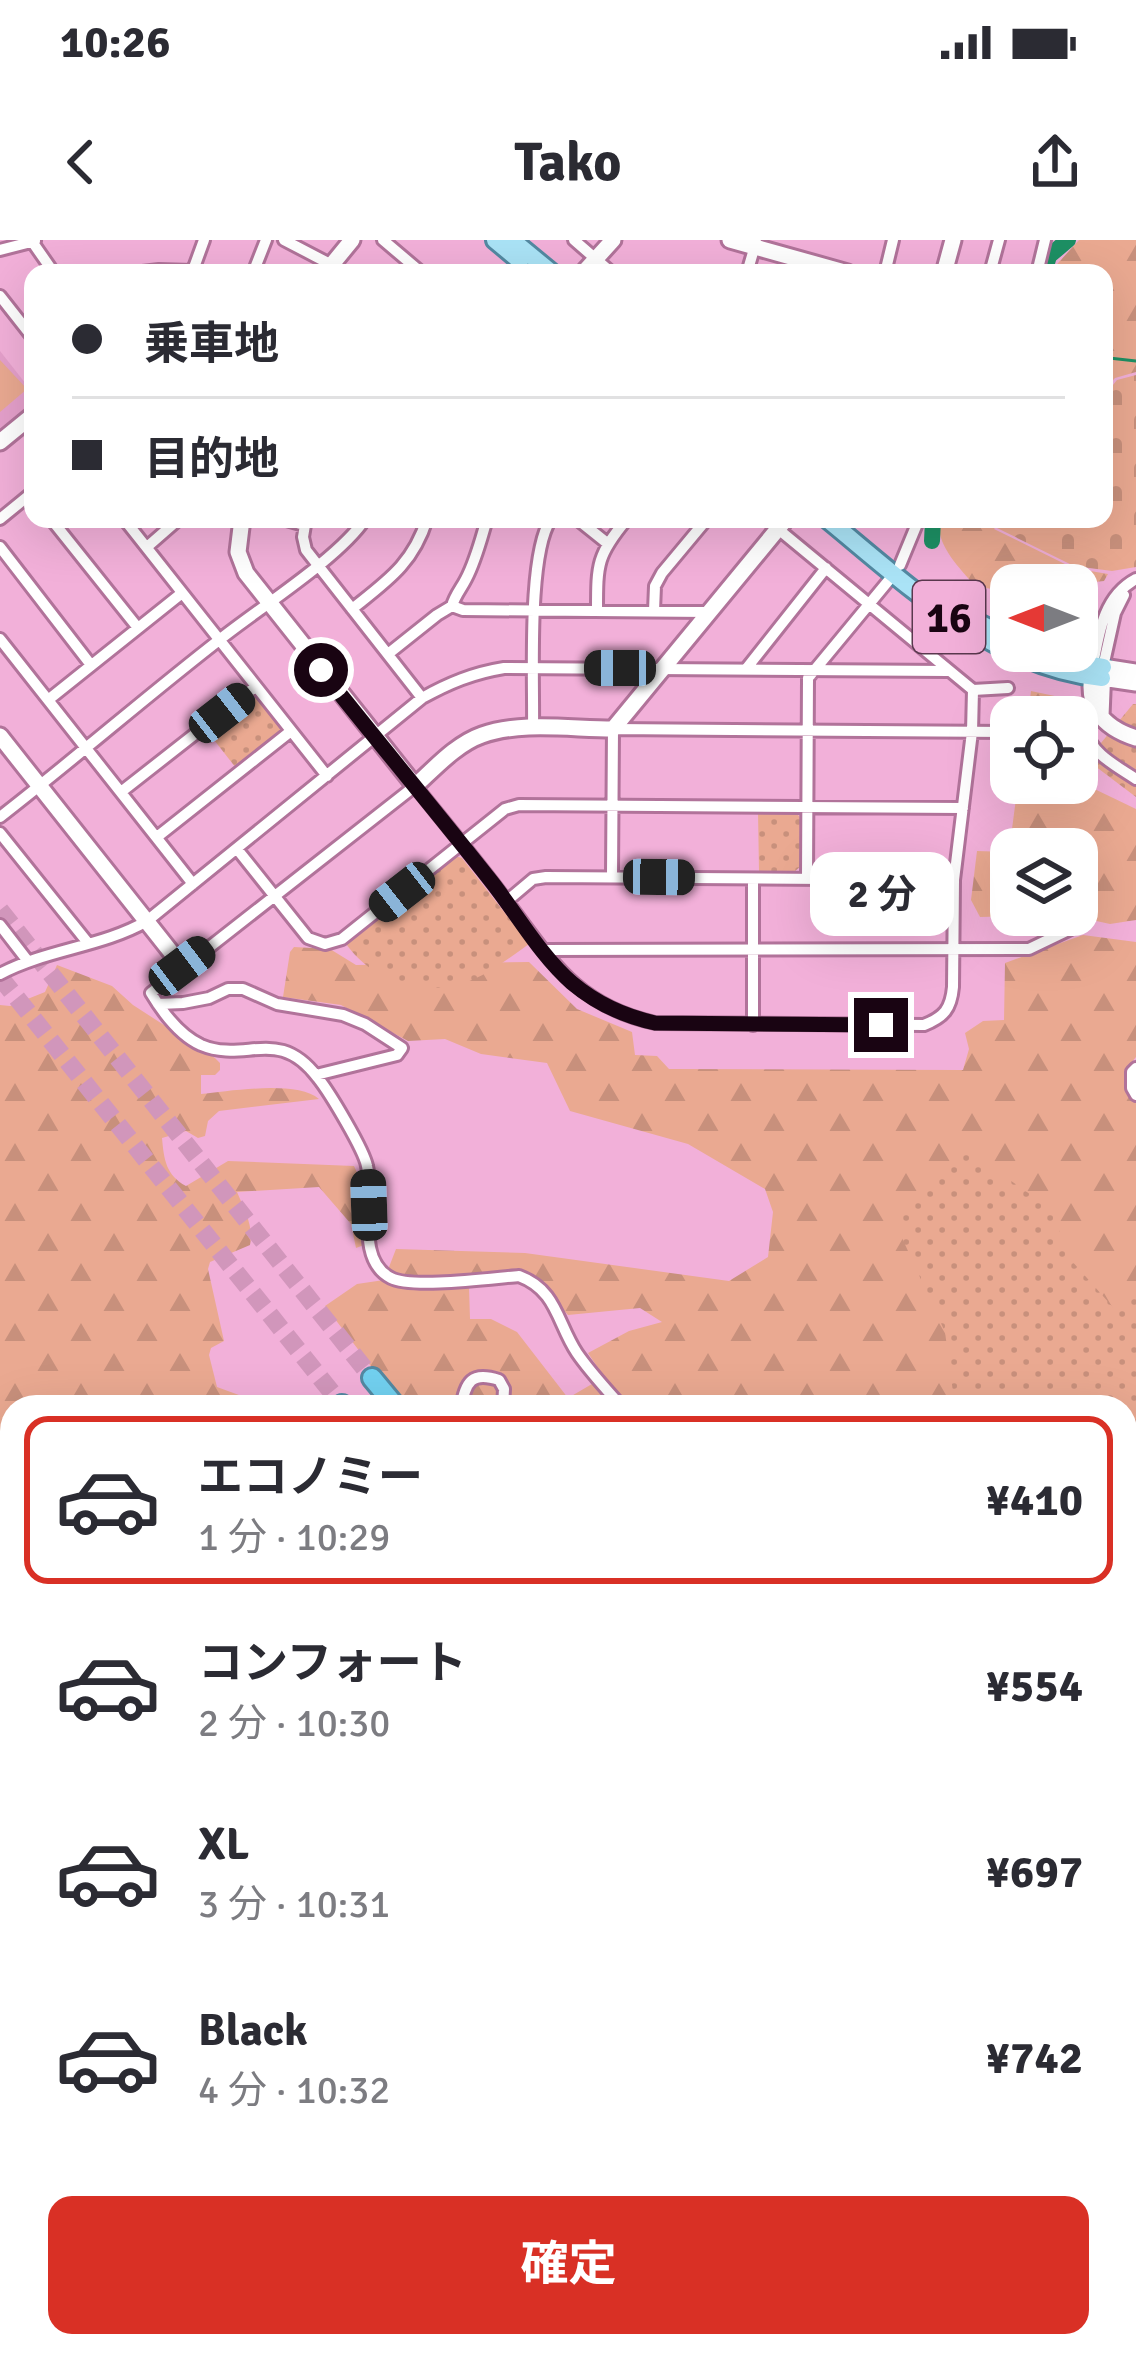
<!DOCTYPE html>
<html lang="ja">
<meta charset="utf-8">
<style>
:root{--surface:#fff;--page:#f2f2f3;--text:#2b2b33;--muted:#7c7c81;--line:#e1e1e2;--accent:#d93025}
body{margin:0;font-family:Signika,"Noto Sans JP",sans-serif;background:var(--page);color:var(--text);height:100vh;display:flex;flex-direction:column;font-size:45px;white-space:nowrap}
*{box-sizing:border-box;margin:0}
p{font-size:39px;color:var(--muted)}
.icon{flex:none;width:66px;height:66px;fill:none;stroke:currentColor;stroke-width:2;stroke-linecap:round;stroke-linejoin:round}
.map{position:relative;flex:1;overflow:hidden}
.panel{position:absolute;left:0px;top:1155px;width:1137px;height:963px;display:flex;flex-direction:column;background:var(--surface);border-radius:36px 36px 0 0;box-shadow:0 12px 48px #0002}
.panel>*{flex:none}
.top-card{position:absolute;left:24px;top:24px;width:1089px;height:264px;border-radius:24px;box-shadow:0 12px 48px #0002;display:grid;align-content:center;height:264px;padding:0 48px;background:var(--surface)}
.needle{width:78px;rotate:270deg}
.fabs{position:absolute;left:990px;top:324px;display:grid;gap:24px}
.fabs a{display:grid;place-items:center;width:108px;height:108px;border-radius:24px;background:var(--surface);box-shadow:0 12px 48px #0002;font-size:60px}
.end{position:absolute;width:54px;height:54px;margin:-27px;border:15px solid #190412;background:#fff;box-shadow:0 0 0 6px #fff}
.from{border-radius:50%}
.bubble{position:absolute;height:84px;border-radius:24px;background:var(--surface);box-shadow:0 12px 48px #0002;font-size:39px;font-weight:700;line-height:84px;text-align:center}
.car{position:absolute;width:36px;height:72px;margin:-36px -18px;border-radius:15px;box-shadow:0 0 9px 3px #0007;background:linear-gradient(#222 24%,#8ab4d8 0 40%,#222 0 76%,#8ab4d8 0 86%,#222 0)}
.top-card b{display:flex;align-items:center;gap:42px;height:114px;font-size:45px}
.top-card b+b{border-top:3px solid var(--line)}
.top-card i{width:30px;height:30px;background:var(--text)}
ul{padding:21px 0 0;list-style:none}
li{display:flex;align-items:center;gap:36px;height:168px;margin:0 24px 18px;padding:0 24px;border:6px solid transparent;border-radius:24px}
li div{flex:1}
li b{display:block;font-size:45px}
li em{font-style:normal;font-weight:700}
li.active{border-color:var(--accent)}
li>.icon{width:108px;height:108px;stroke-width:1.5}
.button{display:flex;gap:24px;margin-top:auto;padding:24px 48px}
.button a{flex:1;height:138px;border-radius:24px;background:var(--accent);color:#fff;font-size:48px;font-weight:700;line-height:138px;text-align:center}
.status{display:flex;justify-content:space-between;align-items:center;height:84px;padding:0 60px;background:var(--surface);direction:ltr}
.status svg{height:33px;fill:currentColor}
header{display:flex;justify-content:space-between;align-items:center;height:156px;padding:0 48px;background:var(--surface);font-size:54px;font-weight:700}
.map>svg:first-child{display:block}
</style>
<div class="status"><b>10:26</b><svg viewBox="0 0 49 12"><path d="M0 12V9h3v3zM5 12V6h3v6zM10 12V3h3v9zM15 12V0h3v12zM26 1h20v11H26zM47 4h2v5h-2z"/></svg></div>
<header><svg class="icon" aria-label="back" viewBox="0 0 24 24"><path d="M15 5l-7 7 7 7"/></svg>Tako<svg class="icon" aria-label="share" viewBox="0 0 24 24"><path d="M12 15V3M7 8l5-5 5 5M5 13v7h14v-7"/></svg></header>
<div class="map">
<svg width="1136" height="2117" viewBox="0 0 1136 2117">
<defs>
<pattern id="forest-firs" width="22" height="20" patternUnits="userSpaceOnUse" patternTransform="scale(3)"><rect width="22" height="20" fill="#eaa991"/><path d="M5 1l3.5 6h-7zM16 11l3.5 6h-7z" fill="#c8907c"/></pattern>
<pattern id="cemetery-stones" width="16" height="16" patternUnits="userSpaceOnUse" patternTransform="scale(3)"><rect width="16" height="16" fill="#eaa991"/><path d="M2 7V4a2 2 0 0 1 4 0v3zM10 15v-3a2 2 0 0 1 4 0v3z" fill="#c8907c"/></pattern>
<pattern id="park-dots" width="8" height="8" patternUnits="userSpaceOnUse" patternTransform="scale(3)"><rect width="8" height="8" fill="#eaa991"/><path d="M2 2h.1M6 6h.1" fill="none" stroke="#c8907c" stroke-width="1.8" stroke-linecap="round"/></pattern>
</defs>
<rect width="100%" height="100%" fill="#f2b0d9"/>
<!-- built -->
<path fill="#e5a0cb" d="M0 111 33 153V166L0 192Z"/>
<!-- green -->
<path fill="#eaa991" d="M0 120 27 149 0 172Z"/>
<!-- forest -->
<path fill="url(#forest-firs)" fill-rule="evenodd" d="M1079 0H1136V132L1115 138 1104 150V33H1049Z
M939 279H1002L994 289 1073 328 1108 334 1104 341 1067 345H1011V352H1008L975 346C959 327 936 306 939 279Z
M1031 451 1069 459 1067 477H1028Z
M1077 537 1082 543 1136 569V680L1110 684 1069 675H1077V609H1011V675H1052L980 677 971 660 977 611 1009 612 1018 543H1077Z
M1083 695 1136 702V817L1130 824 1131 852 1136 858V1085L1019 1167H402L325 1066 357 1044 384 1040 396 1009 525 1013 729 1041 768 1017 773 972 765 949 688 904 570 871 547 823 481 814 445 799 408 801 341 765 283 757 290 712 294 707 330 709 356 725 529 722 577 769 632 792 635 815 657 816 669 829 963 830 969 809 965 793 983 781 1004 780 1005 723ZM534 1039 568 1075 640 1068 662 1082 629 1091 588 1113 604 1137 568 1158 517 1092 491 1079H470L469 1047Z
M57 725 112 746 133 765 215 818 220 823V830L215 835H201V854C230 851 297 840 319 859L219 871 208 881 205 896 198 898 186 891 162 898C164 920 166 935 186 946L228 921 354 926 362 943 364 1005 356 1008 351 984 319 947 237 952C244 969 254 986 250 1005L210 1022 208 1029 224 1101 211 1108 209 1115 217 1147 272 1167H12V1647L0 1631V765L10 766 45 752Z
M0 1771 12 1784V2106H43L50 2117H0Z
M228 2106H315L345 2117H232Z
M364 2106H807L797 2117H371Z"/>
<!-- cemetery -->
<path fill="url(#cemetery-stones)" d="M1136 135V327L1112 331 1074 326 997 288 1005 279H1104V156L1117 140Z"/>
<!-- park -->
<path fill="url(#park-dots)" d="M251 455H258L283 486 282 493 236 528 207 491Z
M1133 464H1136V557L1087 520Z
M758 572H795L800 577V627L794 632H759Z
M455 616 462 618 529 704C509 718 488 735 464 743 420 757 373 741 346 704Z
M965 909 1050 968 1071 1020 1118 1073 1136 1056V2117H642L646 2111 705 2113 713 2106H1125V1167H955L945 1092 892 976Z"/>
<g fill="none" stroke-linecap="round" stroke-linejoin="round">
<!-- stream -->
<path stroke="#1d9064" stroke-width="3" d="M1104 115 1109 118 1136 121"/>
<!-- river -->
<path stroke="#1d9064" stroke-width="16" d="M1044 33 1049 16 1068 0
M932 301 933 279
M1125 1717H1136"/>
<!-- highway-tunnel -->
<path stroke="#d196bb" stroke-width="18" stroke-dasharray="18 9" stroke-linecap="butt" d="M0 670 372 1138
M0 737 342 1165"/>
<!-- street casing -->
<g stroke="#b1739a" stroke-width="16">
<path id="street" d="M31 0 54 33
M284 0 330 24
M383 0 422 33
M574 0 612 33
M0 10 35 1
M134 33 159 30 192 31
M192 33 204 0
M253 33 266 0
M747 33 756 2
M885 33 893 0
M990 33 999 0
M1037 33 1045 0
M0 56 33 98
M0 279 33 252
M51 279 138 388
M124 279 327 536
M283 279 304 285
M306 279 303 297 306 310 422 458
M577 279 607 303
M0 307 91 425
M147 307 179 279
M900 325 919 279
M452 366C455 355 461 349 466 339 476 320 481 299 487 279
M352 369C387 341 413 324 427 279
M597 370C597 324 597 315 627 279
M654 371 655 346 662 333 707 279
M0 399 193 644
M388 414 437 375 452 366 463 370 709 372
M1093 425C1099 392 1104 356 1136 339
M1103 427 1115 373 1124 355
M746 429 826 328
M973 450 1008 448
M48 460 182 353
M1101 476 1090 481 1084 489C1093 515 1115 525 1136 539
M533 489C534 441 527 315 551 279
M121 552 255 447
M0 577C76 518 148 455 223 397 261 367 340 317 365 279
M0 593 88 703
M157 597 291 491
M237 609 308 698 325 704 342 699 505 569 519 565 963 568
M612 636 613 489 1007 492
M807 638 808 438 894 334
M507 661 533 639 546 637 954 640
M0 685 27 720
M543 710 1029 709 1081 684
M0 734C47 709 102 707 147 681L422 458C449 443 473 433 504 428L948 431
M158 764 183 763 209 758 228 749H243L277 764 343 775 365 784 402 808 397 815 316 835
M753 785V639
M1136 828 1132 832V848L1136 855
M461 1167C466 1142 471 1131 499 1140L504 1149 503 1167
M622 1167C607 1150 590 1132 577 1113 557 1083 557 1050 519 1036 493 1038 412 1049 391 1038 354 1019 375 959 367 926 364 910 330 853 318 838 278 785 246 824 201 805 179 795 163 773 151 753L415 546C444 582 474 618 502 655 549 716 573 765 655 783L924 785C944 777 951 769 953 747L954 640 972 492 973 450 766 279"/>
</g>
<!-- secondary casing -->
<g stroke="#b1739a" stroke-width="21">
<path id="secondary" d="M730 0 848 33
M325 33 352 0
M583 33 613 0
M944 33 953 0
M0 202 33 175
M242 279 238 312 246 333 415 546C434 529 456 504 482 495 521 481 571 489 613 489L786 279
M1093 429C1085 465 1101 487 1136 498
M1102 438 1136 443
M1101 476 1103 427 1136 432
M0 496 182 726
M1125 1295 1136 1293
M1125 1347 1136 1341
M1125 1509 1132 1581 1125 1604
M1125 1699 1136 1701
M1125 2013 1136 2025"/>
</g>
<!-- primary casing -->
<g stroke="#5389a2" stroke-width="22">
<path id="primary" d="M495 0 520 21
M512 0 552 33
M827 279C910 347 991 426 1102 438
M967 377 1011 399
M1039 411 1079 423 1103 427"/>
</g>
<!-- highway casing -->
<g stroke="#5389a2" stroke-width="24">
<path id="highway" d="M372 1138 396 1167
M342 1165 343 1167
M1125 1800 1136 1807
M1125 1824 1136 1831"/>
</g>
<!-- street -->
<use href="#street" stroke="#fff" stroke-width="10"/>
<!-- secondary -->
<use href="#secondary" stroke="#fff" stroke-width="15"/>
<!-- primary -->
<use href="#primary" stroke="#aae3f6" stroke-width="16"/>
<!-- highway -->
<use href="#highway" stroke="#72d1f0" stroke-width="18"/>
</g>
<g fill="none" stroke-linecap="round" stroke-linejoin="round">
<!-- route -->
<path stroke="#190412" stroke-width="15" d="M321 430C377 501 435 570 491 641 517 674 540 715 572 743 597 764 623 776 655 783L881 785"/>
</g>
<g text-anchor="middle" stroke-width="9" stroke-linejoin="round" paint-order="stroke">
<!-- shield labels -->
<rect fill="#f2b0d9" stroke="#5a384e" stroke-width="3" x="913" y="341" width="72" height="72" rx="9"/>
<g font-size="42" font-weight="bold" fill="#190412">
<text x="949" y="392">16</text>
</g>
</g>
</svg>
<div class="fabs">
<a><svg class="needle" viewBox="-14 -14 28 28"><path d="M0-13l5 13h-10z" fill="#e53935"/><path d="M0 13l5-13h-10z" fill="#7c7c81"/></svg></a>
<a><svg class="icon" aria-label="locate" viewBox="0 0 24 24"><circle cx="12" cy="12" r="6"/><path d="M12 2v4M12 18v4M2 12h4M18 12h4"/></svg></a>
<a><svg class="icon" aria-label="layers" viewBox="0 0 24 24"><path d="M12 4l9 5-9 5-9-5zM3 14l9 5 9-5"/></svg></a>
</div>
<i class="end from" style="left:321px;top:430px"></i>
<i class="end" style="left:881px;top:785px"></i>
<div class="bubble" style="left:810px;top:612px;width:144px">2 分</div>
<i class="car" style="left:620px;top:428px;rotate:270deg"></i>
<i class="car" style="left:222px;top:473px;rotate:52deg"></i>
<i class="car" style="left:659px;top:637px;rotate:91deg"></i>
<i class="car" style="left:402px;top:652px;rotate:232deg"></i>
<i class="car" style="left:182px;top:726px;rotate:53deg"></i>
<i class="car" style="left:369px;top:965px;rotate:358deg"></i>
<div class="top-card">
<b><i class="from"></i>乗車地</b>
<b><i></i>目的地</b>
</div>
<section class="panel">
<ul>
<li class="active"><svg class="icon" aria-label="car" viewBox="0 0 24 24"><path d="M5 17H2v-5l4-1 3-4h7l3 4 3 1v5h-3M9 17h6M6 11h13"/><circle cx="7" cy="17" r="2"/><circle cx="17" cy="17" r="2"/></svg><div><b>エコノミー</b><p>1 分 · 10:29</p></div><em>¥410</em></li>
<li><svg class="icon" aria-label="car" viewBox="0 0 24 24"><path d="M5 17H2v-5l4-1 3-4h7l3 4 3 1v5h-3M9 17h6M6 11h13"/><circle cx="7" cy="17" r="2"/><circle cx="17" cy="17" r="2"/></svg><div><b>コンフォート</b><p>2 分 · 10:30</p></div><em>¥554</em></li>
<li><svg class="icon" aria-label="car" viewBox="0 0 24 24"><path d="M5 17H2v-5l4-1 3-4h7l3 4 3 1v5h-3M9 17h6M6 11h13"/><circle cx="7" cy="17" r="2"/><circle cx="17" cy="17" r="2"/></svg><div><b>XL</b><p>3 分 · 10:31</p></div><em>¥697</em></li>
<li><svg class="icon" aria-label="car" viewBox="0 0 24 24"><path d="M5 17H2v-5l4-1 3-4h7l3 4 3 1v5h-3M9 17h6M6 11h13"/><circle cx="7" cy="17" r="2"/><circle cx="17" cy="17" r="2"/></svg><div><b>Black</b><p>4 分 · 10:32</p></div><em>¥742</em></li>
</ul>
<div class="button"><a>確定</a></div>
</section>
</div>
